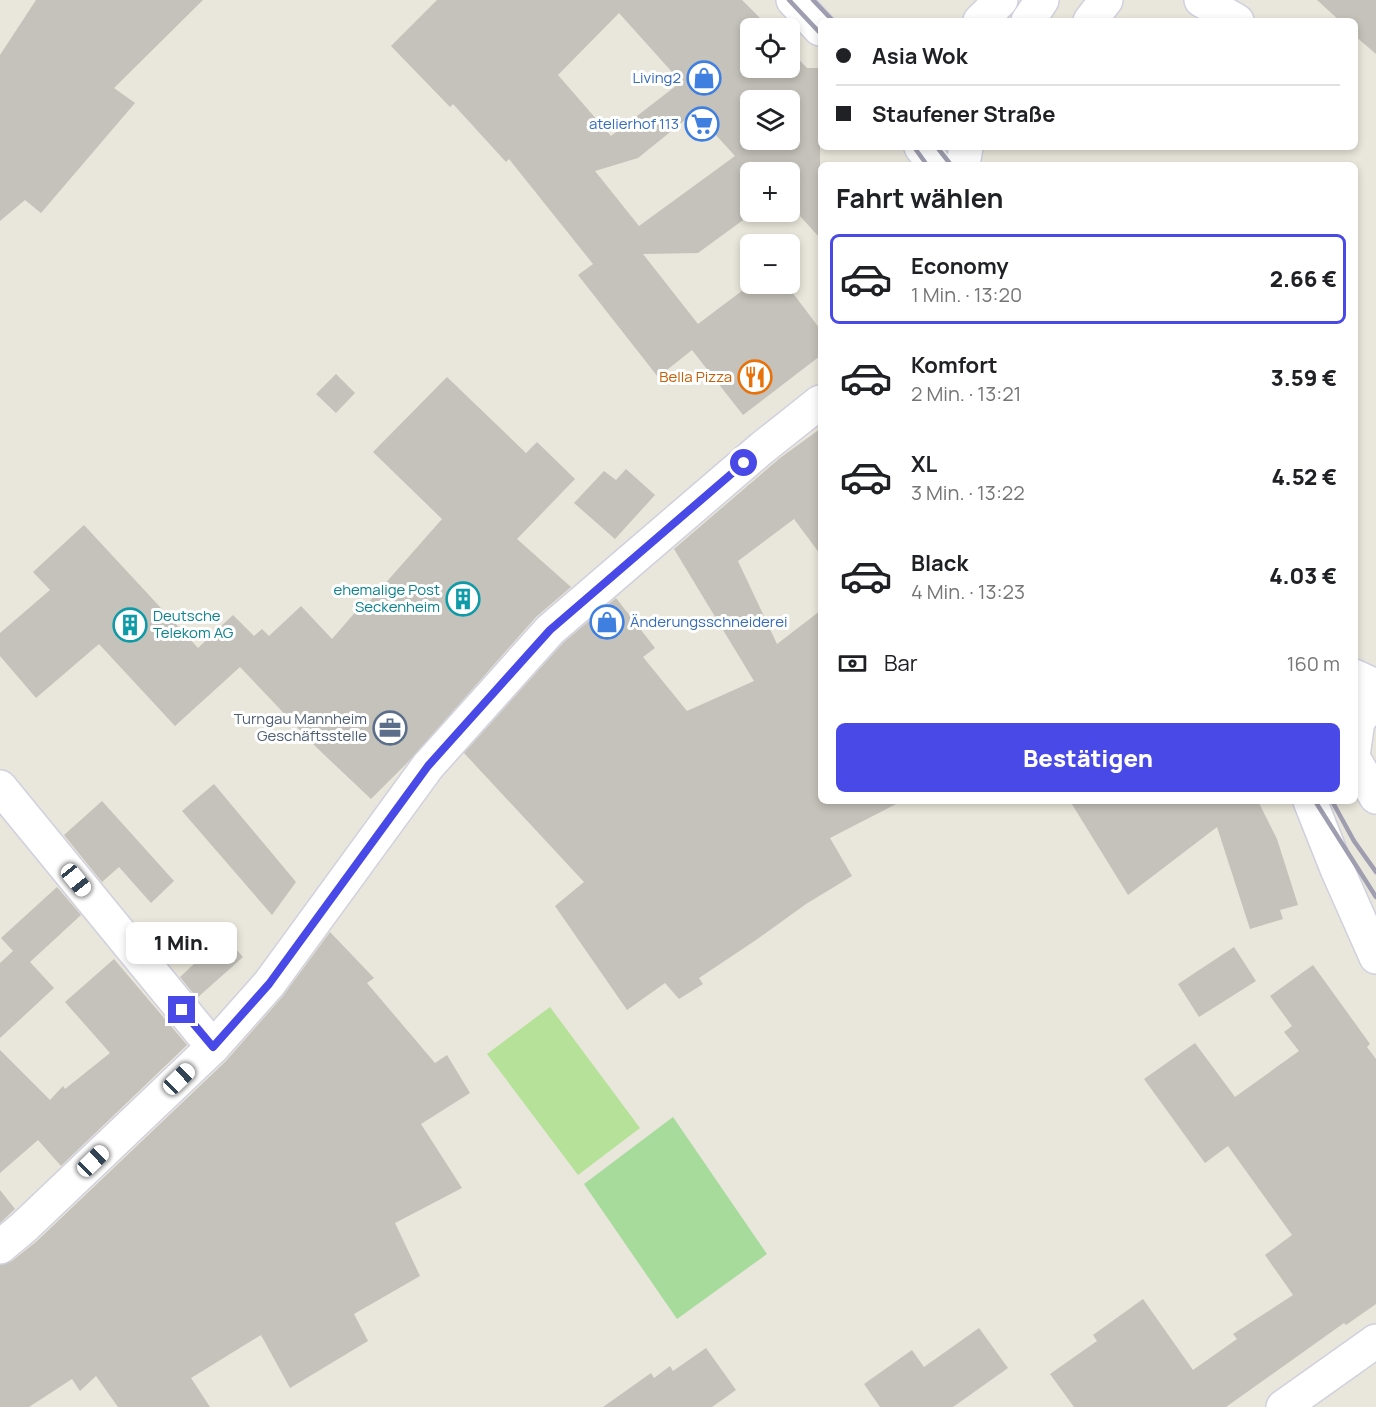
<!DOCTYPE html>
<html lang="de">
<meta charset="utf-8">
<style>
:root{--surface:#fff;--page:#f6f6f6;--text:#202124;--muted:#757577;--line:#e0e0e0;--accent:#4949e7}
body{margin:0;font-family:Manrope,sans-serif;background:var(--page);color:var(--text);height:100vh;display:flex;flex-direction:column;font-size:22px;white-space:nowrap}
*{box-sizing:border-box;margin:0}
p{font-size:20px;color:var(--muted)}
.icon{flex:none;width:33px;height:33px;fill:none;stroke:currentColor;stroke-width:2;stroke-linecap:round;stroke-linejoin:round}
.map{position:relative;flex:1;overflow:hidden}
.panel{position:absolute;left:818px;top:162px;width:540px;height:642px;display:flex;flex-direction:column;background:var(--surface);border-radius:9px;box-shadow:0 3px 9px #0003}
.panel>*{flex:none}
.top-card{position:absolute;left:818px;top:18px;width:540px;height:132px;border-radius:9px;box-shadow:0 3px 9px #0003;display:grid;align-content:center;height:132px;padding:0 18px;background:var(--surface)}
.fabs{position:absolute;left:740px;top:18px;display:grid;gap:12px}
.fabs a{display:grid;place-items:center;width:60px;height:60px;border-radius:9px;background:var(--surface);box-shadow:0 3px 9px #0003;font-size:30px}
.end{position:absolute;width:27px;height:27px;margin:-14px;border:8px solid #4949e7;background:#fff;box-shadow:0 0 0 3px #fff}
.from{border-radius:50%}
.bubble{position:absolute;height:42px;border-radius:9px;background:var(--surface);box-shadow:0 3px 9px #0003;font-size:20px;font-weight:800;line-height:42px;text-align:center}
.car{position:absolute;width:18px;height:36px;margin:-18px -9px;border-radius:8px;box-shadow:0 0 4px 2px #0007;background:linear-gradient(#fff 24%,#345 0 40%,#fff 0 76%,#345 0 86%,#fff 0)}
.top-card b{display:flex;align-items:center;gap:21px;height:57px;font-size:22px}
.top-card b+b{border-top:2px solid var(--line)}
.top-card i{width:15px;height:15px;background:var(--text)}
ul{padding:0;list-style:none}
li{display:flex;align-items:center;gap:18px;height:90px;margin:0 12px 9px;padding:0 6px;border:3px solid transparent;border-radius:9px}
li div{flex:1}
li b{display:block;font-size:22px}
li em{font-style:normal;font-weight:800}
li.current{border-color:var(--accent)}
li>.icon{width:54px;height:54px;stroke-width:1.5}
h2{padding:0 18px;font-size:27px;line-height:72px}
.pay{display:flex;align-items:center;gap:15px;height:66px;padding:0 18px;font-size:22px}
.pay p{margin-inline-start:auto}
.primary-button{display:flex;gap:12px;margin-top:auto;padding:12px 18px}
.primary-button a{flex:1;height:69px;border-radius:9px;background:var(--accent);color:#fff;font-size:24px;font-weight:800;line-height:69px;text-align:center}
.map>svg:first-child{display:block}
</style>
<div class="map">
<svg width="1376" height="1407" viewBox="0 0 1376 1407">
<rect width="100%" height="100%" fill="#e9e6db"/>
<!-- green -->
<path fill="#a6db9c" d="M673 1117 767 1254 677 1319 584 1184Z"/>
<!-- pitch -->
<path fill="#b5e199" d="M550 1007 640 1128 578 1175 487 1054Z"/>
<!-- building -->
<path fill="#c4c2ba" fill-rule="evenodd" d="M36 0H203L114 88 135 103 41 213 25 200 0 221V55Z
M437 0H742L770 28H750V68H789V49L807 68H820V238L789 204V172H760L750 161V215L698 253 643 254 698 324 751 284H786L820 329V356L743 415 692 350 658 377 578 275 593 264 509 159 506 162 453 104 450 107 391 46ZM619 13 681 82 611 136 558 75ZM750 100H789V140H750ZM695 112 735 156 639 226 595 171 638 158Z
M1317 0H1376V54L1354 35V21H1340Z
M336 374 355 393 336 413 316 394Z
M447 377 526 453 537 442 575 479 517 539 571 587 536 617 408 762 371 799 316 747 240 667 175 726 99 644 36 698 0 656V633L50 590 33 572 84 525 198 648 233 615 254 636 262 629 269 636 301 606 332 639 365 601 368 603 442 519 373 452Z
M820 429V554L794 519 738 561 777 644 820 611V801H902L830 838 852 876 806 904 756 940 699 978 703 984 679 999 665 983 627 1010 555 906 584 882 464 753 563 643 616 598 655 648 643 657 687 711 754 681 674 549 780 458Z
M626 469 655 495 615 539 574 503 604 471 616 480Z
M214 784 296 882 272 915 182 811Z
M102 801 174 881 151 903 119 867 102 882 64 835Z
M1070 801H1258L1277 839 1298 905 1280 910 1283 919 1250 929 1217 827 1128 895Z
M57 887 81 915 30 962 54 988 0 1038V963L13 951 1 938Z
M330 932 374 978 367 983 435 1063 447 1055 470 1093 421 1124 462 1188 395 1223 420 1276 354 1314 368 1341 290 1388 261 1335 191 1378 210 1407H118L96 1376 80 1391 72 1379 29 1407H0V1265L12 1261 37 1241 226 1061 283 996Z
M224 936 243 957 197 998 180 977Z
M1234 947 1256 981 1199 1017 1178 984Z
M114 959 187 1045 61 1166 38 1140 0 1173V1050L50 1100 63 1086 65 1089 110 1053 65 1002Z
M1313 965 1370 1044 1367 1047 1376 1059V1304L1346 1325 1344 1323 1226 1407H1074L1050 1374 1097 1341 1093 1335 1143 1299 1193 1370 1237 1339 1233 1334 1293 1295 1265 1255 1292 1235 1228 1146 1205 1163 1144 1079 1195 1043 1235 1097 1299 1051 1284 1032 1292 1026 1270 996Z
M0 1190 15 1209 0 1223Z
M979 1328 1008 1368 953 1407H880L864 1384 912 1350 924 1367Z
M706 1348 736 1390 712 1407H603L651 1373 654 1378 670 1366 673 1371Z"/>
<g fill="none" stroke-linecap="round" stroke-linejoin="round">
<!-- minor casing -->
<g stroke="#d0d0df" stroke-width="36">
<path id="minor" d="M1201 0 1237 21
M1090 21 1106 0
M1354 676 1376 686
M1354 749 1358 721 1376 699
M1354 759 1376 797
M0 787 213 1047"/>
</g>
<!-- tertiary casing -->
<g stroke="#d0d0df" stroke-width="36">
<path id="tertiary" d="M0 1247 24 1227 213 1047 269 984 428 766 550 630 762 448 820 402
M1283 1407 1376 1341"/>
</g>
<!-- secondary casing -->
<g stroke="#d0d0df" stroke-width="36">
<path id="secondary" d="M793 0 820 29
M980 21 1001 0
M1028 21 1042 0
M921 147 935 165
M963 165 966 147
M1310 801 1337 869 1376 957"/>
</g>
<!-- minor -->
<use href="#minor" stroke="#fff" stroke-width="33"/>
<!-- tertiary -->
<use href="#tertiary" stroke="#fff" stroke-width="33"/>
<!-- secondary -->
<use href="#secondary" stroke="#fff" stroke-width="33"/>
<!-- rail -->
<path stroke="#9f9eb0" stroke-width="4.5" d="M789 0 820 33
M813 0 833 21
M914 147 927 165
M937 147 951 165
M1315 801 1376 897
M1332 801 1354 841 1376 872"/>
</g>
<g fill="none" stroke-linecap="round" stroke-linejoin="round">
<!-- route -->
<path stroke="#4949e7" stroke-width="8" d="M182 1010 213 1047 269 984 428 766 550 630 744 463"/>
</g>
<!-- icons -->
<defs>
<g id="shop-ring" transform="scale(1.725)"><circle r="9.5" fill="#fff" stroke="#3f7fe0" stroke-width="1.5"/><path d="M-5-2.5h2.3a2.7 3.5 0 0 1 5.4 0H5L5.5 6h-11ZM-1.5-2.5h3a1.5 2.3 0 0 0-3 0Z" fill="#3f7fe0"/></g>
<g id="supermarket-ring" transform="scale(1.725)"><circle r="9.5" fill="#fff" stroke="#3f7fe0" stroke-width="1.5"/><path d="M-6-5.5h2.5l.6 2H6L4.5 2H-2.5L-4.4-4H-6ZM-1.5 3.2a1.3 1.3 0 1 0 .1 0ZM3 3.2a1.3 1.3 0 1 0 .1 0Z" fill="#3f7fe0"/></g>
<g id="restaurant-ring" transform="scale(1.725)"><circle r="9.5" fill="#fff" stroke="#e8710a" stroke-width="1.5"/><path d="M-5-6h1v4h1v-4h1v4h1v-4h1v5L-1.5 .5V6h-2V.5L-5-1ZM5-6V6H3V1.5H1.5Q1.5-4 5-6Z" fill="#e8710a"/></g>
<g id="building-ring" transform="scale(1.725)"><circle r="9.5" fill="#fff" stroke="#0f9aa8" stroke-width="1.5"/><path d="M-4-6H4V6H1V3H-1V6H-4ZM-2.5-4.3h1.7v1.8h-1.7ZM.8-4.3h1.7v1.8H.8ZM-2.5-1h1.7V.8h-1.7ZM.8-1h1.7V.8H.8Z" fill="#0f9aa8"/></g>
<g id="office-ring" transform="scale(1.725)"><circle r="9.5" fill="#fff" stroke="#5c6f8a" stroke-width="1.5"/><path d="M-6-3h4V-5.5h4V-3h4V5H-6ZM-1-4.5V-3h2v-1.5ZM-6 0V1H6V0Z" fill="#5c6f8a"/></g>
</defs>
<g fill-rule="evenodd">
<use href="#shop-ring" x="704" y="78"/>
<use href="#supermarket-ring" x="702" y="124"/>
<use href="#restaurant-ring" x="755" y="377"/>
<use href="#building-ring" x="463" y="599"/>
<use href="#shop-ring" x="607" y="622"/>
<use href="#building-ring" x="130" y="625"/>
<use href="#office-ring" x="390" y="728"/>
</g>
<g text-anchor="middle" stroke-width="6" stroke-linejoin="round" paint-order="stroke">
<!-- shop labels -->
<g font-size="15" fill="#366cbe" stroke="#fff" text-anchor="end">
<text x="681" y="83">Living2</text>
<text x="679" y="129">atelierhof 113</text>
<text x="630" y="627" text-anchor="start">Änderungsschneiderei</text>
</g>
<!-- food labels -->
<g font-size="15" fill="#c56008" stroke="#fff" text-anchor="end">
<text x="732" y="382">Bella Pizza</text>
</g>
<!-- culture labels -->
<g font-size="15" fill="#0d838f" stroke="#fff" text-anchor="end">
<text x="440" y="595">ehemalige Post<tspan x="440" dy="17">Seckenheim</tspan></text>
<text x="153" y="621" text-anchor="start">Deutsche<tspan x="153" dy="17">Telekom AG</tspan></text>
</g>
<!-- service labels -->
<g font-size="15" fill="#4e5e75" stroke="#fff" text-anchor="end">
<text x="367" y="724">Turngau Mannheim<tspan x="367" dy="17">Geschäftsstelle</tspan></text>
</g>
</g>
</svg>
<div class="fabs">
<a><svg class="icon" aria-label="locate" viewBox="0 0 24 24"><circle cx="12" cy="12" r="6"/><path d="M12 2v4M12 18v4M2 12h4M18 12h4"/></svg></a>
<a><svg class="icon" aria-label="layers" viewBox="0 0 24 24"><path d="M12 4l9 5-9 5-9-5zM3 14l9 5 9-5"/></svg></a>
<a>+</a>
<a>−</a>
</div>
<i class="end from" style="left:744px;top:463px"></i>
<i class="end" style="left:182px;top:1010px"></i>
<div class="bubble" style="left:126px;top:922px;width:111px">1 Min.</div>
<i class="car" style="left:76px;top:880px;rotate:141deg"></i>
<i class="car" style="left:179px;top:1079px;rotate:46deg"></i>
<i class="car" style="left:93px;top:1161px;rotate:46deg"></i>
<div class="top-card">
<b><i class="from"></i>Asia Wok</b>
<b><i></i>Staufener Straße</b>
</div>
<section class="panel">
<h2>Fahrt wählen</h2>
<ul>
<li class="current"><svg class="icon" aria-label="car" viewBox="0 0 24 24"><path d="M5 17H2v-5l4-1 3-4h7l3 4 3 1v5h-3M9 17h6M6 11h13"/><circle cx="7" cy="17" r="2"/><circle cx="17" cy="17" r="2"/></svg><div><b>Economy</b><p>1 Min. · 13:20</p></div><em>2.66 €</em></li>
<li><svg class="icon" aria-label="car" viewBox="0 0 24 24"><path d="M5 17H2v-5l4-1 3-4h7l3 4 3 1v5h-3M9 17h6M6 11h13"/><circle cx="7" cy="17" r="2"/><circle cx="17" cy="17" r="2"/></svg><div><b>Komfort</b><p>2 Min. · 13:21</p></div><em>3.59 €</em></li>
<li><svg class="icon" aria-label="car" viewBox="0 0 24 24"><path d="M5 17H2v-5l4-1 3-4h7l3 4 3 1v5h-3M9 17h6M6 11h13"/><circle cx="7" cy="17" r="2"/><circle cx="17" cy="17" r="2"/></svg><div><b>XL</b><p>3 Min. · 13:22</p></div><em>4.52 €</em></li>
<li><svg class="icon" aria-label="car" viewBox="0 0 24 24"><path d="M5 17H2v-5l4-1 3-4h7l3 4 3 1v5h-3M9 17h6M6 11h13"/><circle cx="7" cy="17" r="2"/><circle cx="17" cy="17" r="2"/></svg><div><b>Black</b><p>4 Min. · 13:23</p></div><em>4.03 €</em></li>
</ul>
<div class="pay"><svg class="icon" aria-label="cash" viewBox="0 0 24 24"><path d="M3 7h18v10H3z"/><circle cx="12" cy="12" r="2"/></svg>Bar<p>160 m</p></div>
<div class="primary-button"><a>Bestätigen</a></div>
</section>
</div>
